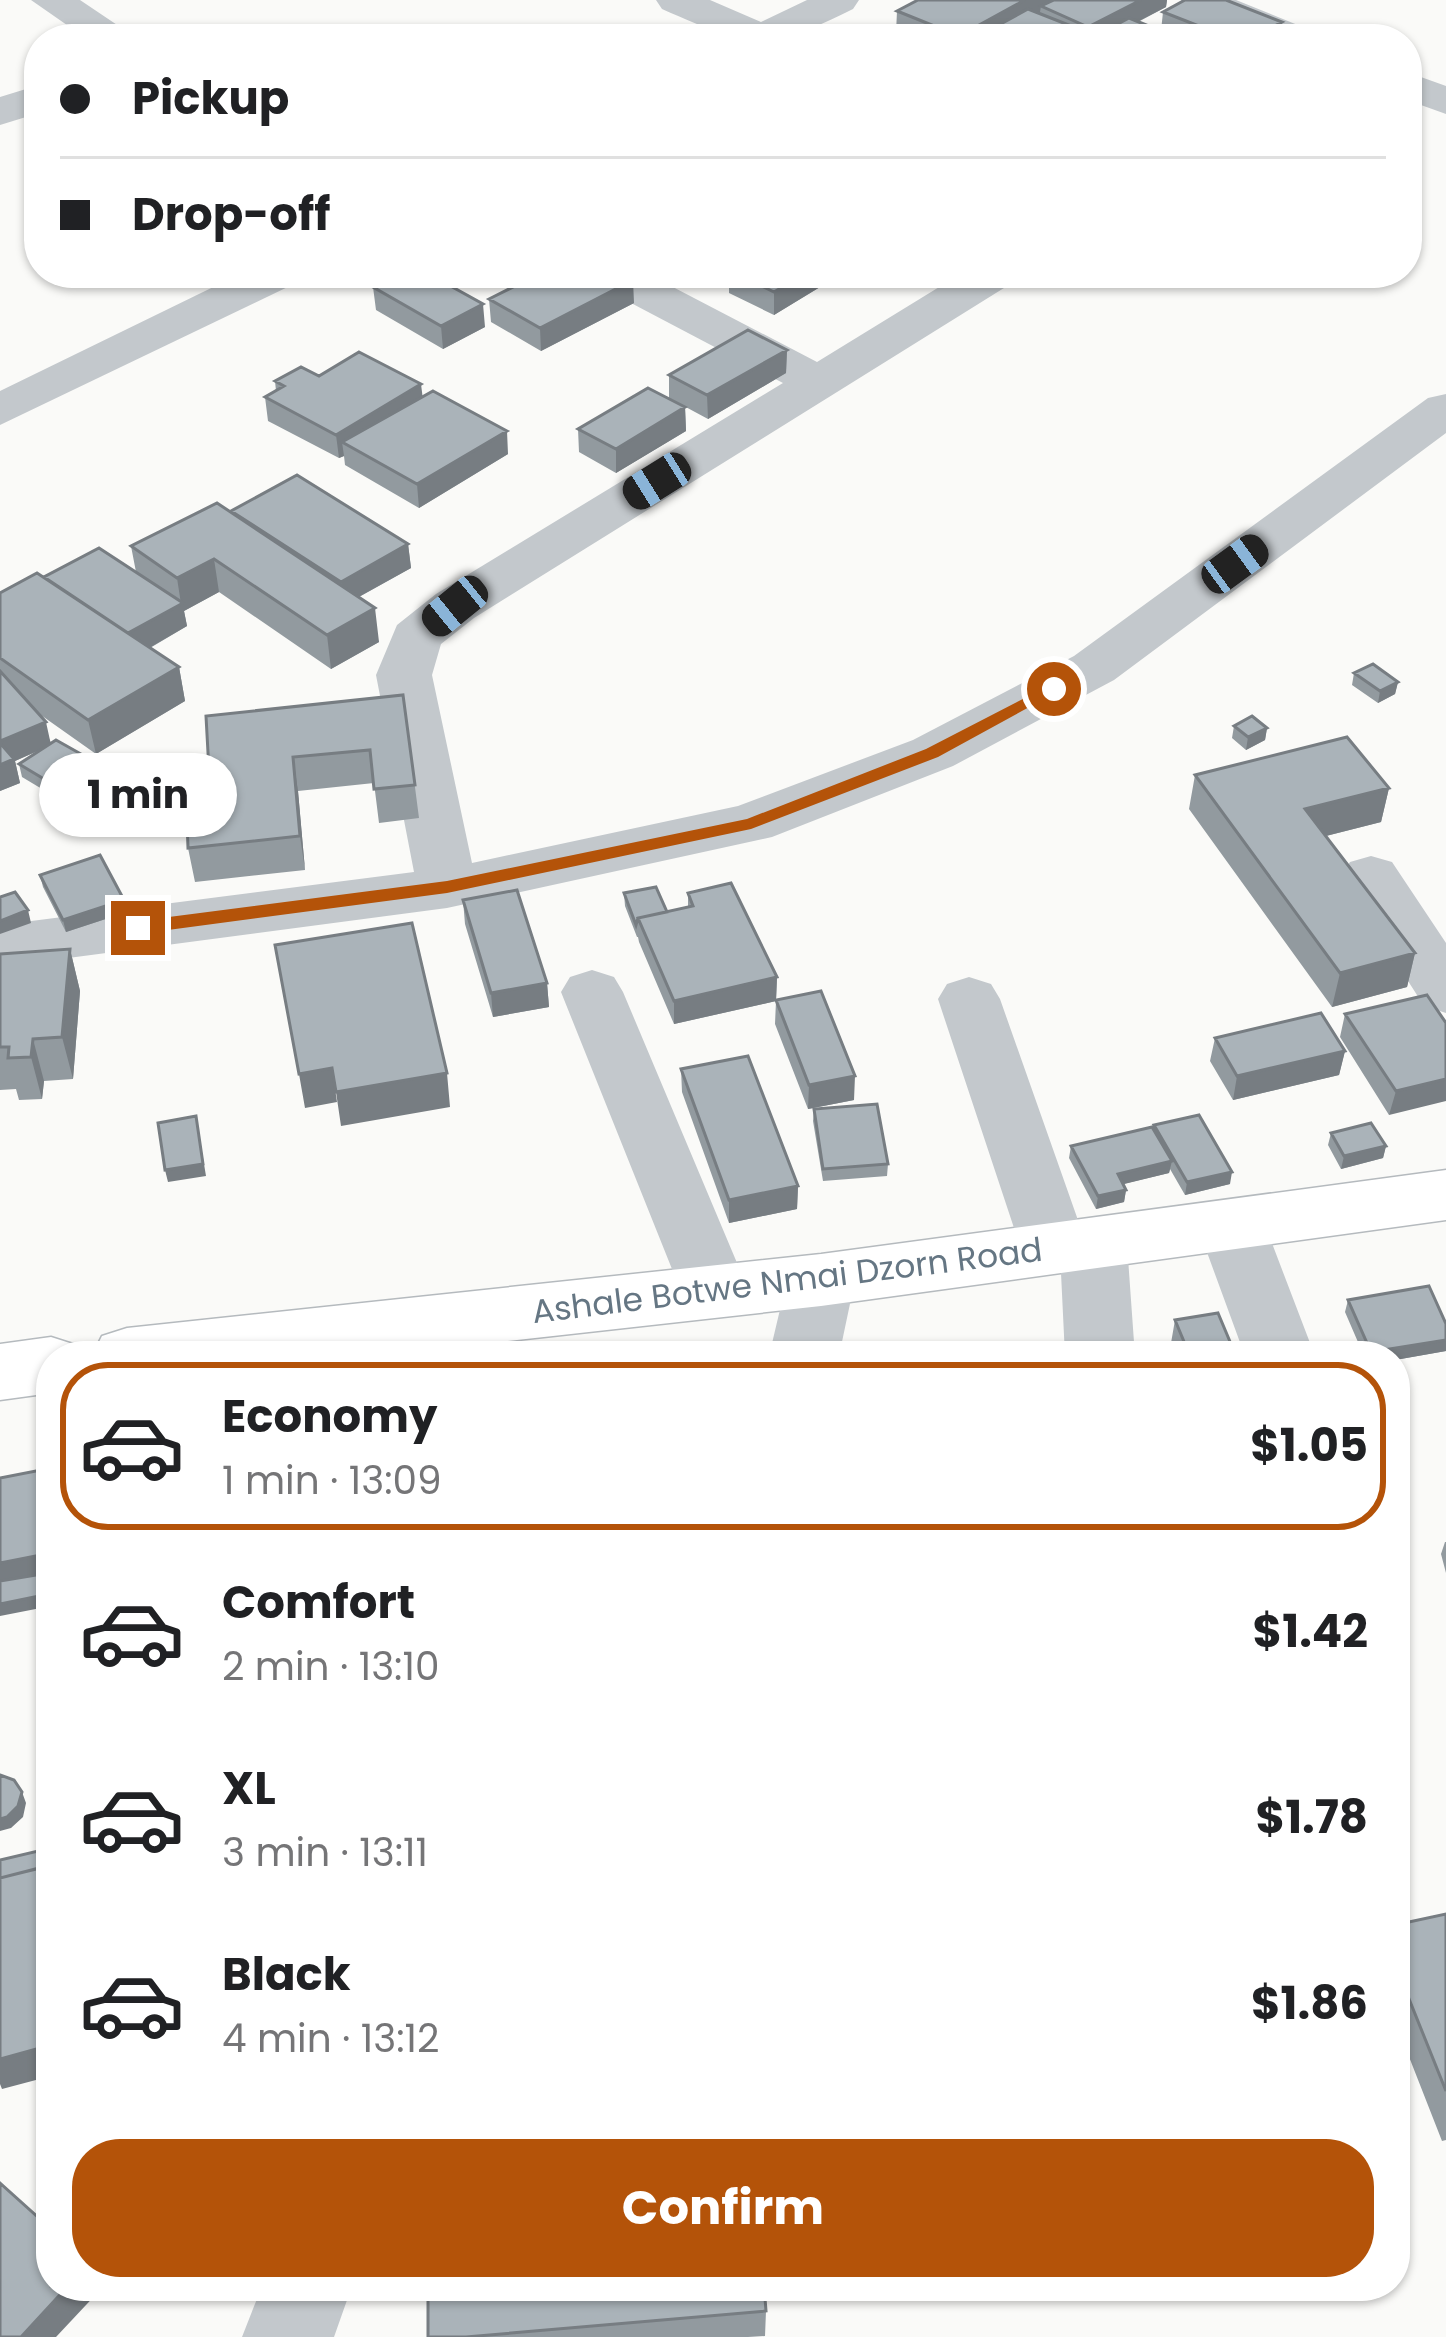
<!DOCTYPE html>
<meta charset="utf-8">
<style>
:root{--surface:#fff;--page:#f2f2f2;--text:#202124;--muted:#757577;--line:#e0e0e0;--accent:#b45309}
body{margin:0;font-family:Poppins,sans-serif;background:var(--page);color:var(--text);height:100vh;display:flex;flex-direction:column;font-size:45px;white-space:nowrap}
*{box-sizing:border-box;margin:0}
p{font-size:39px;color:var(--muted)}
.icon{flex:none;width:66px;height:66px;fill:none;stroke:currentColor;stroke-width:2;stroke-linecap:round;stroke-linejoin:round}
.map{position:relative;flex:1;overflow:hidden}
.sheet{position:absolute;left:36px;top:1341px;width:1374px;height:960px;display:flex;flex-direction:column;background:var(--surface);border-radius:48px;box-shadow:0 3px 9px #0004}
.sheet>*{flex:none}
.banner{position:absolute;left:24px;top:24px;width:1398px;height:264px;border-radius:48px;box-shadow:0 3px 9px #0004;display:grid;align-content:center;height:264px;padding:0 36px;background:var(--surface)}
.end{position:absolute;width:54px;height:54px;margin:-27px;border:15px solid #b45309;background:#fff;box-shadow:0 0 0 6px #fff}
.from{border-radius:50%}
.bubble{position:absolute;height:84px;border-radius:42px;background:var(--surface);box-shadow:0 3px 9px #0004;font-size:39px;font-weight:700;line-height:84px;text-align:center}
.car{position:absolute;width:36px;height:72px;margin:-36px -18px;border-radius:15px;box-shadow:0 0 9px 3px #0007;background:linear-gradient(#222 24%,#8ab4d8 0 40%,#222 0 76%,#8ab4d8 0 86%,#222 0)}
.banner b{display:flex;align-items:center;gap:42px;height:114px;font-size:45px}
.banner b+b{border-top:3px solid var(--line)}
.banner i{width:30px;height:30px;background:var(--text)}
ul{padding:21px 0 0;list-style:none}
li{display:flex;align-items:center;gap:36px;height:168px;margin:0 24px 18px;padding:0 12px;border:6px solid transparent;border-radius:48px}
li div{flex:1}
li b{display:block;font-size:45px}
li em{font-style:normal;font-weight:700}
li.active{border-color:var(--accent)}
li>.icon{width:108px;height:108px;stroke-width:1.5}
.action{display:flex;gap:24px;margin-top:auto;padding:24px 36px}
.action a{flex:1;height:138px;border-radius:48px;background:var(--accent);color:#fff;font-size:48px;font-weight:700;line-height:138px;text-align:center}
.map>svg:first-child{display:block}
</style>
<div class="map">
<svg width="1446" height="2337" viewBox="0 0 1446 2337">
<rect width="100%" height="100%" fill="#fafaf8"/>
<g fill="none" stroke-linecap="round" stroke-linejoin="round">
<!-- major casing -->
<g stroke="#b5babe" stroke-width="3">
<path id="major" d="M1446 1170V1220L821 1306 375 1356H92L102 1336 127 1328 821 1254Z
M51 1337 76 1345 81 1356H51V1393L0 1400V1344Z"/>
</g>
<!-- minor -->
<path fill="#c3c8cc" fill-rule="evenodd" d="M31 0H80L138 39H87Z
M656 0H710L761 22 807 0H859L853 9C765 53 750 48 662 9Z
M1181 0H1236L1310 30 1316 39H1259L1187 9Z
M1407 72 1446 86V114L1407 100Z
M39 85V113L0 125V97Z
M242 273H302L296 283 0 425V391Z
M587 273H646L817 362 962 273H1018L1012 283 474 618 441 644 432 675 472 863 738 806 913 740 1074 656 1428 398 1446 394V433L1114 680 953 766 772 837 447 908 0 967V925L414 872 376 675 397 625 436 594 783 383 593 283Z
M1371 856 1392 862 1446 943V1013L1424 1006 1341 876 1350 862Z
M592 970 614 977 623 992 748 1289 738 1308 714 1315 690 1308 680 1289 561 992 570 977Z
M969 977 991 984 1000 999 1079 1223 1093 1218 1117 1226 1127 1244 1135 1356H1065L1061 1273 1031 1267 1021 1249 938 999 947 984Z
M1231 1200 1255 1207 1265 1225 1315 1356H1245L1197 1225 1207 1207Z
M821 1254 845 1261 855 1280 839 1356H769L787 1280 797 1261Z
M262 2286H352L334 2337H242Z"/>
<!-- major -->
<use href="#major" fill="#fff" fill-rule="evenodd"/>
</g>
<!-- wall -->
<path fill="#929a9f" d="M918 0H1167L1166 7 1138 22 1161 31 1163 12 1282 22 1279 39H1175L1166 35 1165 39H910L896 33 897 11Z
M729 273H843L774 315 729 293Z
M373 287 485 327 443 349 376 310Z
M489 299 634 303 541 351 491 322Z
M787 350 786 373 708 419 669 398V375Z
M319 376 423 397 508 454 419 508 345 465 344 456 339 458 268 421 265 397 276 391 275 381Z
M685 407 686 431 616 473 579 452 578 429Z
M231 512 408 544 411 568 359 597 379 642 331 669 219 592 184 611 187 626 150 648 179 667 185 701 96 754 38 713 51 743 81 754 84 767 47 792 22 777 19 764 40 750 15 761 20 783 0 791V593L44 577 136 572 131 546Z
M1354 673 1398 682 1395 694 1378 703 1352 685Z
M403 695 419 818 379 823 374 783 298 791 305 870 195 882 188 848 210 789Z
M1234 726 1267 728 1265 740 1246 750 1232 738Z
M1195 775 1389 788 1381 822 1326 836 1415 953 1407 987 1332 1007 1189 809Z
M40 875 127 912 66 932 43 887Z
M624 893 667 912 688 907V893L777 977 776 1000 854 1100 808 1109 775 1024 776 1001 674 1024 639 942 638 937H637L625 906Z
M463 900 547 983 549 1007 493 1017 465 924Z
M70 949 80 991 73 1079 44 1081 42 1099 19 1100 16 1089 0 1090V954Z
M1345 1014 1446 1023 1389 1115 1340 1037Z
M1215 1038 1345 1051 1339 1075 1233 1100 1210 1061Z
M681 1069 798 1186 797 1209 729 1223 682 1092Z
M814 1109 888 1164 887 1176 823 1181 813 1121Z
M1154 1125 1230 1184 1185 1195 1170 1169 1169 1173 1123 1184 1126 1190 1124 1202 1096 1209 1069 1158 1071 1146 1154 1129Z
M1331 1133 1386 1146 1383 1158 1341 1169 1328 1145Z
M1348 1300 1446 1324V1351L1395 1360V1356H1364L1345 1312Z
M1175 1320 1236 1356H1176L1171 1343Z
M1445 1542H1446V1573L1441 1554Z
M1446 1914V2140L1442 2141 1395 2021V1925Z
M766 2311 765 2336 748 2337H428Z"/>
<!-- shaded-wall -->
<path fill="#777d82" d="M1025 0H1053L1041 6 1040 12 992 39H958L959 36Z
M1141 0H1167L1166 7 1104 39H1087L1088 27Z
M1282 22 1279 39H1251Z
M1079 29 1078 39H1062Z
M806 273H843L774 315V292Z
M633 280 634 303 541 351 540 328Z
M483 304 485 327 443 349 441 326Z
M787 350 786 373 708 419 707 395Z
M421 384 424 408 342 442 344 456 339 458 336 435Z
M685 407 686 431 616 473V449Z
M507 431 508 454 419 508 417 484Z
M408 544 411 568 344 605 341 582Z
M214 559 219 592 184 611 187 626 130 659 125 635 181 604 177 578Z
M375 608 379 642 331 669 327 635Z
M179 667 185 701 96 754 88 720Z
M1398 682 1395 694 1378 703 1380 691Z
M46 722 51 745 15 761 20 783 0 791V741Z
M1267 728 1265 740 1246 750 1248 737Z
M81 754 84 767 47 792 44 779Z
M293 757 298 791 305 870 300 836Z
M1389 788 1381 822 1298 843 1305 809Z
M124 900 127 912 66 932 63 920Z
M28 910 31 923 0 934V921Z
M70 949 80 991 73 1079 62 1037Z
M1415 953 1407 987 1332 1007 1340 973Z
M777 977 776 1001 674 1024V1001Z
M547 983 549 1007 493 1017 491 993Z
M33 1039 44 1081 42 1099 31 1057Z
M1345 1051 1339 1075 1233 1100 1237 1076Z
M332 1068 337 1102 305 1108 299 1074Z
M447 1073 450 1107 341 1126 336 1092Z
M855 1076 854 1100 808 1109 809 1085Z
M1446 1079V1101L1389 1115 1396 1091Z
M196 1116 206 1176 168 1182 165 1170Z
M1386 1146 1383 1158 1341 1169 1344 1156Z
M1172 1161 1169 1173 1116 1186 1118 1174Z
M1232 1172 1230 1184 1185 1195 1187 1182Z
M798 1186 797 1209 729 1223V1200Z
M1126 1190 1124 1202 1096 1209 1098 1196Z
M1446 1340V1351L1395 1360V1356H1370L1371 1352Z
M46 1469 51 1487V1540Z
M51 1553V1606L0 1616V1563Z
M22 1792 26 1803 23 1817 11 1828 0 1831V1819Z
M51 2045V2076L2 2089 0 2084V2059Z
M68 2286H100L101 2289 56 2337H21Z"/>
<!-- building -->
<path fill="#aab3b9" stroke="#777d82" stroke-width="3" d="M918 0H1025L959 36 897 11Z
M1054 0H1141L1088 27 1041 6Z
M1185 0H1226L1282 22 1251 39H1232L1163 12Z
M1028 9 1079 29 1062 39H973Z
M1129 18 1166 33 1155 39H1090Z
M401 273H427L483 304 441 326 373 287Z
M541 273H620L633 280 540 328 489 299Z
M735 273H806L774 292Z
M748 330 787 350 707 395 669 375Z
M359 352 421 384 336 435 265 397 284 386 275 381 301 367 319 376Z
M648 388 685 407 616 449 578 429Z
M433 391 507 431 417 484 342 442Z
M297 475 408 544 341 582 231 511Z
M217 503 375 608 327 635 214 559 177 578 131 546Z
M99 548 183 603 128 633 44 577Z
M37 573 179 667 88 720 0 658V593Z
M1373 664 1398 682 1380 691 1354 673Z
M0 671 46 722 0 741Z
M403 695 415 785 374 789 370 750 293 757 300 836 188 848 186 791 210 789 206 716Z
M1252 716 1267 728 1248 737 1234 726Z
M1347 737 1389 788 1305 809 1415 953 1340 973 1195 775Z
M56 740 81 754 44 779 19 764Z
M0 743 14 759 0 765Z
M100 855 124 900 63 920 40 875Z
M731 883 777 977 674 1001 638 918 693 906 688 893Z
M656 887 667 912 638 918 636 925 624 893Z
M517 890 547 983 491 993 463 900Z
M15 892 28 910 0 921V897Z
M412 923 447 1073 336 1092 332 1068 299 1074 275 945Z
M70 949 62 1037 33 1039 31 1057 8 1058 9 1047H0V954Z
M821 991 855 1076 809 1085 776 1000Z
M1427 995 1446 1023V1079L1396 1091 1345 1014Z
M1321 1013 1345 1051 1237 1076 1215 1038Z
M748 1056 798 1186 729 1200 681 1069Z
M877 1104 888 1164 823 1169 814 1109Z
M1199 1115 1232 1172 1187 1182 1154 1125Z
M196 1116 203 1164 165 1170 158 1123Z
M1371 1123 1386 1146 1344 1156 1331 1133Z
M1152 1127 1172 1161 1118 1174 1126 1190 1098 1196 1071 1146Z
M1429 1286 1446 1324V1340L1371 1352 1348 1300Z
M1218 1313 1236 1356H1190L1175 1320Z
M46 1469 51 1553 0 1563V1478Z
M48 1573 49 1594 0 1604V1581Z
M0 1775 14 1780 22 1792 18 1806 7 1817 0 1819Z
M51 1826V2045L0 2059V1878L43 1867 39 1829Z
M38 1851 40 1868 0 1878V1860Z
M1446 1914V2091L1395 1964V1925Z
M0 2183 51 2229V2286H68L21 2337H0Z
M428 2286H764L766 2311 466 2337H428Z"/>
<!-- route -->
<path fill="#b45309" d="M1048 686 1062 689 938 757 751 829 447 893 138 934 129 928 138 921 447 881 747 819 926 749Z"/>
<g text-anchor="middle" stroke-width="12" stroke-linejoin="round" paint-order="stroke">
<!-- street labels -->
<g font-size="33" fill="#657683" stroke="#fff">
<text transform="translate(787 1280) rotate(-7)" y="12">Ashale Botwe Nmai Dzorn Road</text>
</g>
</g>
</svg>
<i class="end from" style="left:1054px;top:689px"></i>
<i class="end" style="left:138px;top:928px"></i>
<div class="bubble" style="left:39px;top:753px;width:198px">1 min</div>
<i class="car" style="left:657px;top:481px;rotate:238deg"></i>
<i class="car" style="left:1235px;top:564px;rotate:54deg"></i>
<i class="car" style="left:455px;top:606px;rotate:231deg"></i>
<div class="banner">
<b><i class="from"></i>Pickup</b>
<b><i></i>Drop-off</b>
</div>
<section class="sheet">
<ul>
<li class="active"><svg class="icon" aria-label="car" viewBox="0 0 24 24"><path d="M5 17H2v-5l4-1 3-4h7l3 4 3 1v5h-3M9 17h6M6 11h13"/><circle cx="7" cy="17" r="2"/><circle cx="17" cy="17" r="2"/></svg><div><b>Economy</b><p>1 min · 13:09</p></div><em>$1.05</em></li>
<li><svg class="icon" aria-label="car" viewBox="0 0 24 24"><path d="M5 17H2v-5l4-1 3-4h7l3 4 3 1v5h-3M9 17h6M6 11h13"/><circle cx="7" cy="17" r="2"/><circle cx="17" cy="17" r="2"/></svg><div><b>Comfort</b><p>2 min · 13:10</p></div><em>$1.42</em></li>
<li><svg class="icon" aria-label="car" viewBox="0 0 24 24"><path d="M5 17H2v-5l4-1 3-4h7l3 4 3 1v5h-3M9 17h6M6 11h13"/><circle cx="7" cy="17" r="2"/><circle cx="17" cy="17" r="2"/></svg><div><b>XL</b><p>3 min · 13:11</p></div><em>$1.78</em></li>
<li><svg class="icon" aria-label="car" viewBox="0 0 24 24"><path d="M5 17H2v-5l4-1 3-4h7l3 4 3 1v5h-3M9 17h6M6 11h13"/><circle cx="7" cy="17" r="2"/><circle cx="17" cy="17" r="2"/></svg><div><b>Black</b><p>4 min · 13:12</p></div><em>$1.86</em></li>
</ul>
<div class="action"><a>Confirm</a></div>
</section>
</div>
